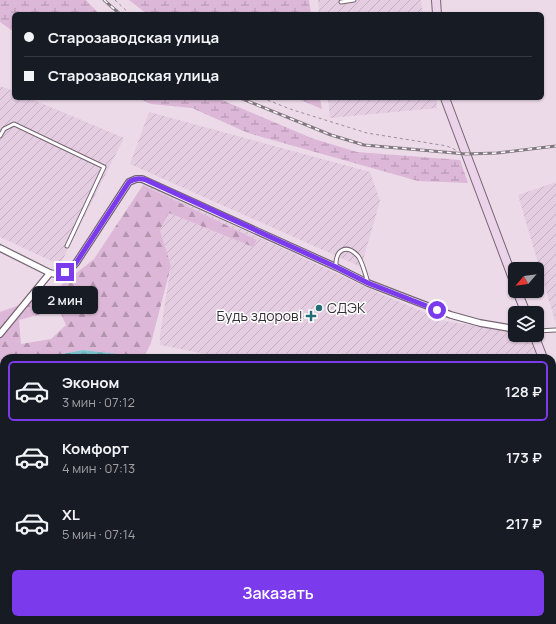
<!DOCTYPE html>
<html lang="ru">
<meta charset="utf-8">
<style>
:root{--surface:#171b24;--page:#242831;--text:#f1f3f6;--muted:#9ea1a6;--line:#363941;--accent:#7c3aed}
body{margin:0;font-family:Manrope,sans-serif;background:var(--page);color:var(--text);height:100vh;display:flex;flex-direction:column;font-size:15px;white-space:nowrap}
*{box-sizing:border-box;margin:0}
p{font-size:13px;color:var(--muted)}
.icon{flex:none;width:22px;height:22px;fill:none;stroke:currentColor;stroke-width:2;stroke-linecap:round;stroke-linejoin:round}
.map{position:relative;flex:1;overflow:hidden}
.details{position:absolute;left:0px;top:354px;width:556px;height:270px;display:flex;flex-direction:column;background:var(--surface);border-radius:12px 12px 0 0;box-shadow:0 1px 3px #0004}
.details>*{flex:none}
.banner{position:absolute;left:12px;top:12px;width:532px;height:88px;border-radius:6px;box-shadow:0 1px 3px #0004;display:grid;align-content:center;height:88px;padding:0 12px;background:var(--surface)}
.needle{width:26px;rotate:242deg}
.controls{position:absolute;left:508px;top:262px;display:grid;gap:8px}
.controls a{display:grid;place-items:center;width:36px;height:36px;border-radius:6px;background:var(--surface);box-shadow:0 1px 3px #0004;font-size:20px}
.end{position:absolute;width:18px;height:18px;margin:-9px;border:5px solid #7c3aed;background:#fff;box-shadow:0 0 0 2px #fff}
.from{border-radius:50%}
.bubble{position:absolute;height:28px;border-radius:6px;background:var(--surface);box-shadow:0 1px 3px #0004;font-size:13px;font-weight:600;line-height:28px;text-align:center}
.banner b{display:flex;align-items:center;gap:14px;height:38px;font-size:15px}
.banner b+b{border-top:1px solid var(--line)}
.banner i{width:10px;height:10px;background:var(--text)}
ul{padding:7px 0 0;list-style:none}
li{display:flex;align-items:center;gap:12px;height:60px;margin:0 8px 6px;padding:0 4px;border:2px solid transparent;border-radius:6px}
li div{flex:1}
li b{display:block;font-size:15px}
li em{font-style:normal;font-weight:600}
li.selected{border-color:var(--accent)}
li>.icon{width:36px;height:36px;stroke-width:1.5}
.cta{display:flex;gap:8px;margin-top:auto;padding:8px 12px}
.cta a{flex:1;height:46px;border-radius:6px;background:var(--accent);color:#fff;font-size:16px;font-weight:600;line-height:46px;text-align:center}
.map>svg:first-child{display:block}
</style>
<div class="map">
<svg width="556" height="624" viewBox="0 0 556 624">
<defs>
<pattern id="industrial-furrows" width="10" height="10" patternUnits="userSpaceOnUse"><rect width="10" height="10" fill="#e4cce1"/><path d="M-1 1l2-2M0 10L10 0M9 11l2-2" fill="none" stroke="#c4b0c2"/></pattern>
<pattern id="forest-firs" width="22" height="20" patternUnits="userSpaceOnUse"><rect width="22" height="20" fill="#dcb7d7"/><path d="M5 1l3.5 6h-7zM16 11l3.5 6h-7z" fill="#b395af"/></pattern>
<pattern id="wetland-marsh" width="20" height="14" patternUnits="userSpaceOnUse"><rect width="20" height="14" fill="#dcb7d7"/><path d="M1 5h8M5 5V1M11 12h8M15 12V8" fill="none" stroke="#b395af"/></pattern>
<pattern id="water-waves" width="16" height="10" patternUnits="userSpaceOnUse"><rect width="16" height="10" fill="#7cc3ce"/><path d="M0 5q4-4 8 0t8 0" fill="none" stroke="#669fa8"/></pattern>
</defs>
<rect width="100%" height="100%" fill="#ecdae9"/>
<!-- built -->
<path fill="#e4cce1" d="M0 566H4V620H145V624H0Z
M556 585V624H501L500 620H552V586Z"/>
<!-- industrial -->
<path fill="url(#industrial-furrows)" d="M318 0H421L423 14H319Z
M0 86 14 91V98H29L124 138 60 265 0 237Z
M328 98H436L437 108 330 118Z
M149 112 370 172 380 201 361 267 130 164Z
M139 182 381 294 445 321 512 332 515 333V335L529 337 537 358H358L338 353 300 358H225L160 345V335L171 266 160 230 169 213 253 247 257 240 170 199Z
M556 182V324L518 195Z"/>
<!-- forest -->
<path fill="url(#forest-firs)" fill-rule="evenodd" d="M143 185 257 240 253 247 169 213 160 230 171 266 151 343 144 357 83 350 41 358H4V364L0 365V312L50 294 94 259ZM59 309 66 325 51 339 21 344 19 320Z"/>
<!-- wetland -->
<path fill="url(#wetland-marsh)" d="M0 0H86L99 14H14V32L0 22Z
M129 0H309L311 14H147Z
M138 98H217L314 139 357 152 460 160 468 183 418 181 248 133 192 108 151 104Z
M296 98H320L322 109Z"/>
<!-- pitch -->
<path fill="#dcb7d7" d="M556 587V612L552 614V589Z"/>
<!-- water -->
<path fill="url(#water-waves)" d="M83 350 144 357 151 358H41Z
M4 364V469H0V365Z"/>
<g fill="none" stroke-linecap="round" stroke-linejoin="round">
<!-- lane casing -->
<g stroke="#756572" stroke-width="5">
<path id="lane" d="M341 2 354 0
M0 136 4 129 14 124 104 167 67 246
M336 267C335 250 346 243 358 256 362 261 366 276 368 283
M537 331 556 330
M552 419 556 417
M552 455 556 454
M552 496 556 495
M552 553 556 552
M372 620 374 624
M449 620 450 624
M391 624 410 620"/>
</g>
<!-- street casing -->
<g stroke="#756572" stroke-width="8">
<path id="street" d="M0 248 50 273C61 276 69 271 76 263L129 182 136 179H142L336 267 368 283 451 315 480 323 515 329
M0 334 50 273
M0 476 4 477
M0 558H4
M494 620 495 624"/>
</g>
<!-- secondary casing -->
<g stroke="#756572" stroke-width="10">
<path id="secondary" d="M436 0 437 14
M445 98 515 284
M517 291 526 313
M534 335 543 358
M552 382 556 393"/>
</g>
<!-- path -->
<path stroke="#9b8e99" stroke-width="1" stroke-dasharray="3 3" stroke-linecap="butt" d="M115 0 130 14
M262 98 293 110 367 133 447 146 458 151"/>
<!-- lane -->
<use href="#lane" stroke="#fff" stroke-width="3"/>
<!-- street -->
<use href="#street" stroke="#fff" stroke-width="5.5"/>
<!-- secondary -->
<use href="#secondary" stroke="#ebd4e9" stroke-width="8"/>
<!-- rail casing -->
<g stroke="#837781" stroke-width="3">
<path id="rail" d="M104 0 120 14
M240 98 331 135 364 145 466 154 497 153 556 146"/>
</g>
<!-- rail -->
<use href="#rail" stroke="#fff" stroke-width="1.5" stroke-dasharray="4.5" stroke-linecap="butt"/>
</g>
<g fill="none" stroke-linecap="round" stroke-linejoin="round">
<!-- route -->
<path stroke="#7c3aed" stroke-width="5" d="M65 272 76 263 129 182C135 178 140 178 146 180L336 267 368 283 437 310"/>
</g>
<!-- markers -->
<g fill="#256e78" stroke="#fff" stroke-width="1.5">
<circle cx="319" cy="308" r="4"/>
<path d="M309 310h4v4h4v4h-4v4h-4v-4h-4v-4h4z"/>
</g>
<g text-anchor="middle" stroke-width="3" stroke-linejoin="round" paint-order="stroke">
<!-- poi labels -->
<g font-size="14" fill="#352e34" stroke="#fff" text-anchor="start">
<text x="327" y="313">СДЭК</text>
<text x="303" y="321" text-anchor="end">Будь здоров!</text>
</g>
</g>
</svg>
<div class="controls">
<a><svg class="needle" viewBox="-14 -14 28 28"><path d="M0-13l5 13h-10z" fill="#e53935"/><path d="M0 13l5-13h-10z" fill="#9ea1a6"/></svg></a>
<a><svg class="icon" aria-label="layers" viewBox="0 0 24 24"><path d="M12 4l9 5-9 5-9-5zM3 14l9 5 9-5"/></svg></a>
</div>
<i class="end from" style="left:437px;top:310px"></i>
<i class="end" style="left:65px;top:272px"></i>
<div class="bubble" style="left:32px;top:286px;width:66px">2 мин</div>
<div class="banner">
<b><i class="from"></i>Старозаводская улица</b>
<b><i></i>Старозаводская улица</b>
</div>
<section class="details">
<ul>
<li class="selected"><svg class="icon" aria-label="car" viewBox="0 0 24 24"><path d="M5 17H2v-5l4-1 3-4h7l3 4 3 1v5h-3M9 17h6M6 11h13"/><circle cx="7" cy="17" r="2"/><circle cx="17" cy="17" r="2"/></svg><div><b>Эконом</b><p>3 мин · 07:12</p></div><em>128 ₽</em></li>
<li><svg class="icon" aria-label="car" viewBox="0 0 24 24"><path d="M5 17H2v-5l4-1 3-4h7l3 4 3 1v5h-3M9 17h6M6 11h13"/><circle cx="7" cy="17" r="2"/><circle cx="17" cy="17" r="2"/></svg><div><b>Комфорт</b><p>4 мин · 07:13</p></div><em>173 ₽</em></li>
<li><svg class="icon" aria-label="car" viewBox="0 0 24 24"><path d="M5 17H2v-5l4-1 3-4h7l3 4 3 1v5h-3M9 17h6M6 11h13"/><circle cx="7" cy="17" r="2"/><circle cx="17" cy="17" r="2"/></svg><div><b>XL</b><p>5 мин · 07:14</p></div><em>217 ₽</em></li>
</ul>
<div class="cta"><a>Заказать</a></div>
</section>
</div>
